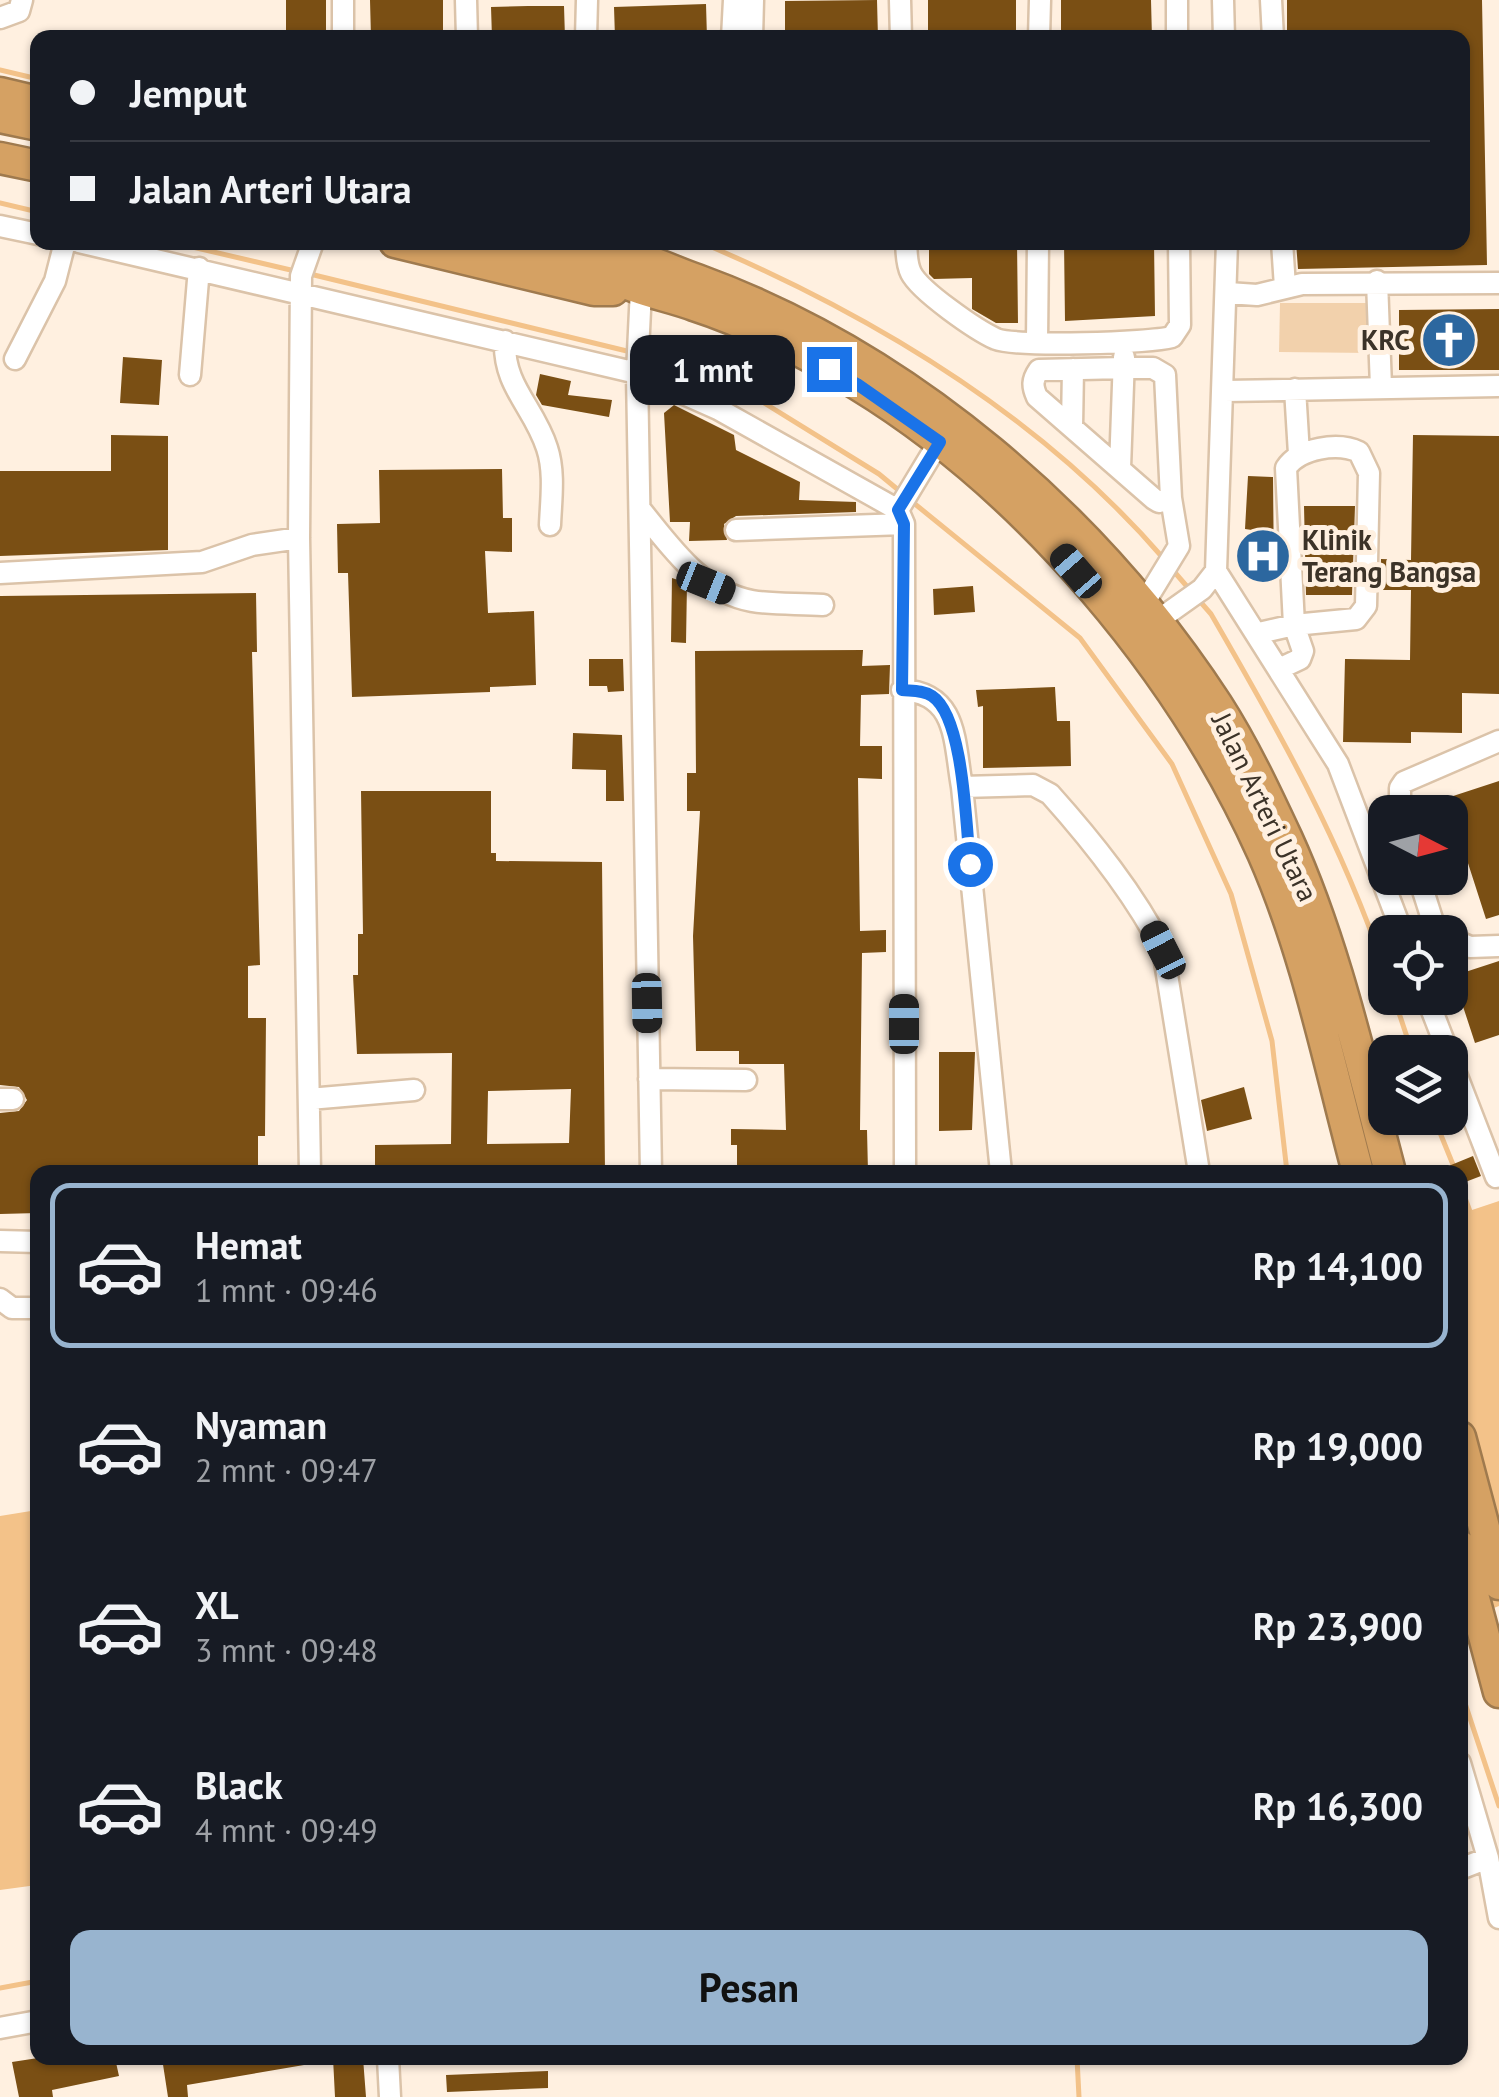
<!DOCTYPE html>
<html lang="id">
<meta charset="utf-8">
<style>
:root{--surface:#171b24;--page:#242831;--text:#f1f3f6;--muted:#9ea1a6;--line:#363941;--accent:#98b4cf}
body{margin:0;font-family:"PT Sans",sans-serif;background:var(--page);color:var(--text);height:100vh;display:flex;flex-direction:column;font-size:38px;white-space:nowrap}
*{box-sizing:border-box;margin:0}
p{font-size:32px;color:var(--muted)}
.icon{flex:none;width:55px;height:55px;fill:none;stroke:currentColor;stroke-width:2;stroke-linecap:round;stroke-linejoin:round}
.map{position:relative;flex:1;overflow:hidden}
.drawer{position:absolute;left:30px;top:1165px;width:1438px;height:900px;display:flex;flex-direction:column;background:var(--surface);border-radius:20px;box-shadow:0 2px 8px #0004}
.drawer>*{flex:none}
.guide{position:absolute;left:30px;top:30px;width:1440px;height:220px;border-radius:20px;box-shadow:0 2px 8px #0004;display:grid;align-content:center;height:220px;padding:0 40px;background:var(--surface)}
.needle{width:65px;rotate:96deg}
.controls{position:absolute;left:1368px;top:795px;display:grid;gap:20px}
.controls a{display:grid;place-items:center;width:100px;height:100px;border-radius:20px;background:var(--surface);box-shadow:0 2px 8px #0004;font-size:50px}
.end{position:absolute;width:45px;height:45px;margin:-22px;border:12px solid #1a73e8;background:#fff;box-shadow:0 0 0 5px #fff}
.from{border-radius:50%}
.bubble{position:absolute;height:70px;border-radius:20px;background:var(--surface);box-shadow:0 2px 8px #0004;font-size:32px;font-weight:700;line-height:70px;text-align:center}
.car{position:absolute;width:30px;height:60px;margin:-30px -15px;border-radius:12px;box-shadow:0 0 8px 2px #0007;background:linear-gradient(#222 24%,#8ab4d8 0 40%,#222 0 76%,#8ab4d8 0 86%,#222 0)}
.guide b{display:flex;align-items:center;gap:35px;height:95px;font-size:38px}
.guide b+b{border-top:2px solid var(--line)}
.guide i{width:25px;height:25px;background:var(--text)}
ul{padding:18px 0 0;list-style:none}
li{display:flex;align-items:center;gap:30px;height:165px;margin:0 20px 15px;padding:0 20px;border:5px solid transparent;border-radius:20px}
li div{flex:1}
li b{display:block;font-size:38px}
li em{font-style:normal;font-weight:700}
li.current{border-color:var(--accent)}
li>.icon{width:90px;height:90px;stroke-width:1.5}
.cta{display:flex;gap:20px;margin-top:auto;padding:20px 40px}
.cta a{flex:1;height:115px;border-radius:20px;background:var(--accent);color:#111;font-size:40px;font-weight:700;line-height:115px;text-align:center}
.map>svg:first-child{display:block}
</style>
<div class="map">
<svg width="1499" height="2097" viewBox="0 0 1499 2097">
<rect width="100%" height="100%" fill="#fff0e0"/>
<!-- green -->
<path fill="#f2d1ac" d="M1280 303H1370V353L1279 352Z"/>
<!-- water -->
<path fill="#f3c289" d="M1499 1201V1606L1460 1621V1214Z
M37 1510V1885L0 1890V1516Z"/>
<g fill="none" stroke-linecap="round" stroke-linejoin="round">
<!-- stream -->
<path stroke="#f3c289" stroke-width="5" d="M0 70 38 79
M0 203 38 212
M171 242 295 271
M700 242C873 315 1040 415 1164 559
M310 274 635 353
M645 355 714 372 879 474 902 493
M910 500 1080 638 1172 764 1231 894 1272 1041 1287 1172
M1171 568 1190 590
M1197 598 1211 614C1280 733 1341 841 1385 971
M1394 998 1412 1052
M1434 1118 1456 1172
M1460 1184 1471 1214
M1460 1688 1499 1806
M0 1988 38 1981
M1077 2058 1079 2097"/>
</g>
<!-- building -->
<path fill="#7a4f14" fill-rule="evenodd" d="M286 0H326V38H286Z
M370 0H443V38H371Z
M877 0 878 38H785V1Z
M928 0H1016V38H928Z
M1061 0H1151L1152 38H1061Z
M1287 0H1482L1487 265 1298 269 1296 242H1462V38H1287Z
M706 4 707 38H615L614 7Z
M528 6H564L565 38H492L491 7Z
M929 242H1017L1018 323H996L972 309V278L934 279 929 274Z
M1064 242H1154L1155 316 1065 321Z
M1499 309V370H1399V310Z
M123 357 162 360 159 405 120 403Z
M540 374 571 381 568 395 612 400 609 417 542 405 536 395Z
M674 405 734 435 736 450 800 482 799 500 856 502V512L736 516 724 524 727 540 689 541 690 522H670L664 413Z
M111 435 168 436V550L0 556V471H111Z
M1413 435 1499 436V694L1462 693V733L1411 732V743L1343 742 1345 659 1410 660 1411 590H1380L1381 559 1411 560Z
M502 469 503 518H512V552L485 551 488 613 534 611 536 685 490 687V692L352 697 348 573H338L337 524 380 523 379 470Z
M1248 476 1273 477 1274 578 1250 576 1252 530 1245 529Z
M1304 506H1355L1352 595H1306Z
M672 578 687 583 686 643 671 642Z
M973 586 975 612 934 615 933 589Z
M256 593 257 652H252L260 965 248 966V1018H266L265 1136H258V1170L38 1172V1213L0 1214V1113L19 1111 27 1100 19 1087 0 1085V596Z
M863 650 862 666 890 665 889 694 861 695 860 746H882V779L858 778 860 931 886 930V952L862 953 860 1130H867L868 1172H737V1145H731V1129L786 1130 784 1064H739V1051H696L693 936 700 811H687V773H696L695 651Z
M589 659H623L624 691 608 692 607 686H589Z
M1055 687 1057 721H1070L1071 766 983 768V706L978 707 976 690Z
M573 733 622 735 624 801H606V770L572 769Z
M1499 781V915L1486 919 1447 798Z
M361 791H491V853H496V861L602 862 605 1172H375V1145L451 1144 452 1053 357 1054 353 975H358V934H363ZM571 1089 569 1143 487 1144 488 1091Z
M1499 961V1035L1475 1043 1453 976Z
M939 1052H975L972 1130 939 1131Z
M1244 1087 1252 1119 1207 1131 1201 1100Z
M1473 1156 1481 1176 1460 1184V1172H1434Z
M38 2058H115L119 2076 52 2090 53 2097H19L12 2062Z
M162 2058H303L304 2065 187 2085 188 2097H168Z
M333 2058H363L366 2097H335Z
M548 2071V2088L447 2092 446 2075Z"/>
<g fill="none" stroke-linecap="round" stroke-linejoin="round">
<!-- minor casing -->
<g stroke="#dbc3a9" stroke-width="25">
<path id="minor" d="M343 0V38
M466 0 467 38
M900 0 901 38
M1177 0V38
M1223 0 1224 38
M1271 0 1273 38
M0 18 19 11 22 0
M586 38 587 0
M732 38 734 0
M752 38 753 0
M1039 38 1040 0
M0 226 38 234
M79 242 637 373 718 409 898 510 904 524 905 1172
M906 242C907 253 906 263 911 273 920 291 976 330 996 339 1016 347 1149 343 1172 337L1180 325 1179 242
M1282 242 1285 287
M1377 281 1381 387
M641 289 637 373 651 1172
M1228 293 1257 295 1302 284 1499 283
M505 341C503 386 534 407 547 448 555 472 551 500 550 525
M1037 342 1038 242
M15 359 55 281 65 242
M1124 368H1153L1165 375 1171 498 1159 502 1154 499 1037 397C1032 386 1032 380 1039 370Z
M190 375 199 268
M1295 389 1299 454
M1225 391 1499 386
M1072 427 1073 369
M1120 468 1124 357
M640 509C671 547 700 591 752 601 775 605 800 603 823 605
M898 510 939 442
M736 530 904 524
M1216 571 1338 764 1402 932
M0 573 202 562 252 545 299 538
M1143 605 1179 546 1171 498
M1157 621 1202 589 1216 571 1227 242
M1259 633 1294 625 1356 619 1366 606 1369 473 1359 452C1338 442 1299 448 1286 468L1294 625 1303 651 1300 659 1281 668
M902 690C958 693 954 742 962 787L1001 1172
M962 787 1033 785 1050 794C1092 841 1134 893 1163 950L1199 1172
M1400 812V788L1404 782 1499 741
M1411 932 1433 922 1419 878
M1450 938 1470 947 1499 946
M1427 998 1448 1052
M1450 1058 1496 1177
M649 1079 746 1080
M0 1099H13
M309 1099 414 1090
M310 1172 299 538 301 276 313 242
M0 1241 38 1242
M0 1299 12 1308H38
M1460 1763 1488 1858 1499 1918
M1460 1869 1488 1858
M0 2028 38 2021
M388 2058 390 2097"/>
</g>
<!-- highway casing -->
<g stroke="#9f7a4e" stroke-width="35">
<path id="highway" d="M0 93 38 102
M0 117 38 125
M0 158 38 166
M395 242 594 290H613
M499 242C547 254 590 270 636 287 655 294 675 298 694 305 750 323 807 353 857 384 1029 489 1181 671 1263 853 1307 952 1330 1068 1358 1172
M558 245C581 248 604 250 626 255 650 260 674 272 697 280 908 357 1095 518 1217 705 1244 747 1266 794 1287 839 1334 942 1361 1063 1390 1172
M1460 1437 1499 1584
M1460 1546 1499 1692"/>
</g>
<!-- minor -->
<use href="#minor" stroke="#fff" stroke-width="20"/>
<!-- highway -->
<use href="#highway" stroke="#d5a163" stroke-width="30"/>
</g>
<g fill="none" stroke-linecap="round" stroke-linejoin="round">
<!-- route -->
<path stroke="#1a73e8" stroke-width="12" d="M829 369 857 384 940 442 898 510 904 524 902 690C912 691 923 690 932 696 964 717 966 827 970 864"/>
</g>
<!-- icons -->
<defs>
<g id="church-disc" transform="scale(2.875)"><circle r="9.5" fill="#2c679f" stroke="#fff0e0"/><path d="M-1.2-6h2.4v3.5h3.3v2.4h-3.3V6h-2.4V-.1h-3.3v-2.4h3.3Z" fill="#fff"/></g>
<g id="hospital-disc" transform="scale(2.875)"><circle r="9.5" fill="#2c679f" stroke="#fff0e0"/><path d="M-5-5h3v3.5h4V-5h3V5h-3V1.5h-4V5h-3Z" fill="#fff"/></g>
</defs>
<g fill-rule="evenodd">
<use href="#church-disc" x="1449" y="340"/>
<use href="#hospital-disc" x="1263" y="556"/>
</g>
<g text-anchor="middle" stroke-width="10" stroke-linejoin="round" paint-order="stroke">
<!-- poi labels -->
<g font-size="28" font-weight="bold" fill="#3c3328" stroke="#fff0e0" text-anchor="end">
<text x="1410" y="350">KRC</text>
<text x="1302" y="550" text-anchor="start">Klinik<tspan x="1302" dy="32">Terang Bangsa</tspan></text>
</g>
<!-- street labels -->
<g font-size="28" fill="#3c3328" stroke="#fff0e0">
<text transform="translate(1265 807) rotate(64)" y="10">Jalan Arteri Utara</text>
</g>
</g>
</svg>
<div class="controls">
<a><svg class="needle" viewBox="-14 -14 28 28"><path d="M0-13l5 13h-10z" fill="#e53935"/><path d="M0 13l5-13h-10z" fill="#9ea1a6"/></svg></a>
<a><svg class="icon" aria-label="locate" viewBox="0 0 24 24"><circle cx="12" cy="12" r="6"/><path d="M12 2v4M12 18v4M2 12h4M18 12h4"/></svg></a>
<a><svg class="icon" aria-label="layers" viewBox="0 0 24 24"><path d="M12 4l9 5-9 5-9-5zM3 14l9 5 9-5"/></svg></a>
</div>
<i class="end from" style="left:970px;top:864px"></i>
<i class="end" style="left:829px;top:369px"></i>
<div class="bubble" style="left:630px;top:335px;width:165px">1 mnt</div>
<i class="car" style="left:1076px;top:571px;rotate:319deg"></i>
<i class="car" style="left:706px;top:583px;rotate:112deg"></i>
<i class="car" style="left:1163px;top:950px;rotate:333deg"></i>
<i class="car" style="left:647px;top:1003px;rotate:179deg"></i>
<i class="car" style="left:904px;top:1024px;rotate:0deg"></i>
<div class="guide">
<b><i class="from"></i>Jemput</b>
<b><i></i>Jalan Arteri Utara</b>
</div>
<section class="drawer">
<ul>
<li class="current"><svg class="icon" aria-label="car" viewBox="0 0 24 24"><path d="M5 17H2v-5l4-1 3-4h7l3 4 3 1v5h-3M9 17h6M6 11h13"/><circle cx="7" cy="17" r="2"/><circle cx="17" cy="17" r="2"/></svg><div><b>Hemat</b><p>1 mnt · 09:46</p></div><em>Rp 14,100</em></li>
<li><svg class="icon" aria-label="car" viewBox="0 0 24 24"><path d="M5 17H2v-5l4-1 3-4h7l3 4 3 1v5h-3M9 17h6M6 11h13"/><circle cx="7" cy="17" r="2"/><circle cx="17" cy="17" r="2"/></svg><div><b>Nyaman</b><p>2 mnt · 09:47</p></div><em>Rp 19,000</em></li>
<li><svg class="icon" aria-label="car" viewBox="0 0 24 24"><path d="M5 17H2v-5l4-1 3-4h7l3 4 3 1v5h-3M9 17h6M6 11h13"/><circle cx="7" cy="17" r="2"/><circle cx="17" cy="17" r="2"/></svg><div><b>XL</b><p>3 mnt · 09:48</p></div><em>Rp 23,900</em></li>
<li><svg class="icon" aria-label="car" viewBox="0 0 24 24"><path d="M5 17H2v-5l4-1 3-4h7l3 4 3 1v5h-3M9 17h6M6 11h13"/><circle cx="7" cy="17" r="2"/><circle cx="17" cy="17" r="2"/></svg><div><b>Black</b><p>4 mnt · 09:49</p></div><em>Rp 16,300</em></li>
</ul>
<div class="cta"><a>Pesan</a></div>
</section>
</div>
